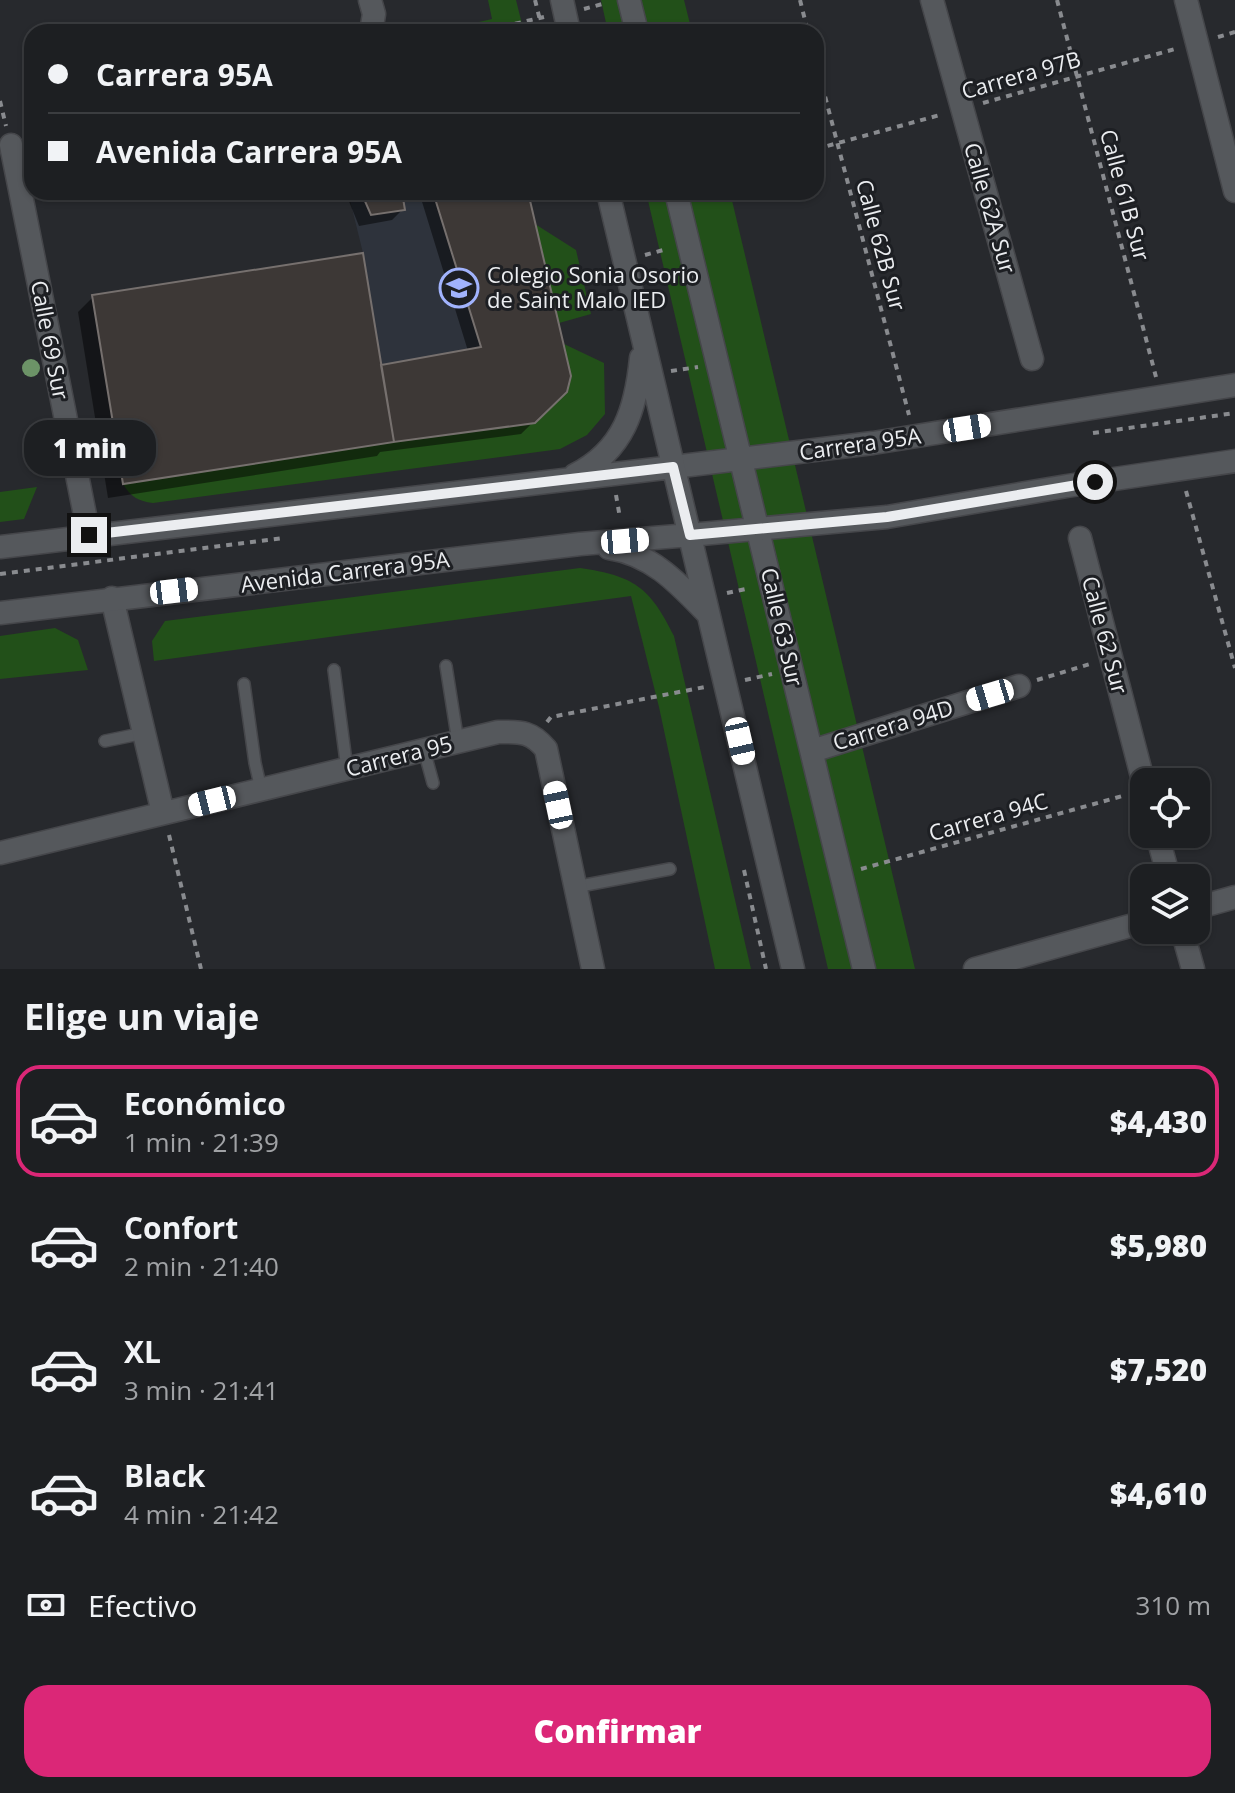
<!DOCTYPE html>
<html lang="es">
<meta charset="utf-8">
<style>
:root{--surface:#1d1f22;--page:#25272a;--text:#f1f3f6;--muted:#a0a2a5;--line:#3b3d40;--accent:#db2777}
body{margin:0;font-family:"Open Sans",sans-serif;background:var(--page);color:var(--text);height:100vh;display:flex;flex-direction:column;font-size:30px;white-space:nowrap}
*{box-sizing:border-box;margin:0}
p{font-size:26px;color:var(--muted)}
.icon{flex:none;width:44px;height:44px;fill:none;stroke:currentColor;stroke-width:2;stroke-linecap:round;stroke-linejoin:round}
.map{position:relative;height:969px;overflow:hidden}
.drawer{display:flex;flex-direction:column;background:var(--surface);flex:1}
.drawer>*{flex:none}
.guide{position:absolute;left:24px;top:24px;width:800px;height:176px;border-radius:24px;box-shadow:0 2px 6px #0004,0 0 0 2px var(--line);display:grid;align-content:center;height:176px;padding:0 24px;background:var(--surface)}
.controls{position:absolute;left:1130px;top:768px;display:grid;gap:16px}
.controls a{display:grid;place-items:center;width:80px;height:80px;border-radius:16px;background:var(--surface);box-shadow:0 2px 6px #0004,0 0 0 2px var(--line);font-size:40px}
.end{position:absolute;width:36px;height:36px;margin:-18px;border:10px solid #ebedf0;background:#111;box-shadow:0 0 0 4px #111}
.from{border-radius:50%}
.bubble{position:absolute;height:56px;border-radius:24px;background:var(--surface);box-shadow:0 2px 6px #0004,0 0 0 2px var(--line);font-size:26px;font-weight:800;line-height:56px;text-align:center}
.car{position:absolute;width:24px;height:48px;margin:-24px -12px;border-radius:10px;box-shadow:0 0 6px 2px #0007;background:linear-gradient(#fff 24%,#345 0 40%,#fff 0 76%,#345 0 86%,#fff 0)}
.guide b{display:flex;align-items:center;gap:28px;height:76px;font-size:30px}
.guide b+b{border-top:2px solid var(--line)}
.guide i{width:20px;height:20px;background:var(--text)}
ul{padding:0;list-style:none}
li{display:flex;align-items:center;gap:24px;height:112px;margin:0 16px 12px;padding:0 8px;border:4px solid transparent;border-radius:24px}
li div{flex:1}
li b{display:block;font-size:30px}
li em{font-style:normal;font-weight:800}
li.current{border-color:var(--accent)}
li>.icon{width:72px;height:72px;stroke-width:1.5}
h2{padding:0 24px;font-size:36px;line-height:96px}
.pay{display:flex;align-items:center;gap:20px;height:88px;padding:0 24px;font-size:30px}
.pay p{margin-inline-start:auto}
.action{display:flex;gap:16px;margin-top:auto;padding:16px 24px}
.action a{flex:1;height:92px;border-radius:24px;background:var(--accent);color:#fff;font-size:32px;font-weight:800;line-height:92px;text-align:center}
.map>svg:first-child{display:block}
</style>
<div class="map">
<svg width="1235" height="969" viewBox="0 0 1235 969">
<rect width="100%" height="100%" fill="#27292d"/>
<!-- built -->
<path fill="#2e333c" d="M348 192H528L571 376 567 392 535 423 394 442 363 253Z"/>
<!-- green -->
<path fill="#225019" d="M488 0H516L524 32H435L492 19Z
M601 0H684L692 32H608Z
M646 192H730L915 969H828Z
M535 224 576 250 591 314 559 323Z
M564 344 604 363 605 414 587 435 560 449 153 503C138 501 131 497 123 484L394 442 535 423 567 392 571 376Z
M37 487 24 519 0 522V492Z
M580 568C634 576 650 587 674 636L751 969H715L659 707 631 596 154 661 152 641 165 621Z
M55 628 78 640 88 670 0 679V636Z"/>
<!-- shadow -->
<path fill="#0007" d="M334 192H410L401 194 403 209 392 220 359 226 346 194 336 199Z
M419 192H526L565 391 521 434 380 452 377 456 108 498 78 312 93 297 380 369 468 351Z"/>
<!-- building -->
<path fill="#3d3836" stroke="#76706e" stroke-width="2" d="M361 192H402L405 210 371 215Z
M433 192H528L571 376 567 392 535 423 394 442 381 365 481 347Z
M363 253 394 442 123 484 92 295Z"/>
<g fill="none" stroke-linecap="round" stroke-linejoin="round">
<!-- service casing -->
<g stroke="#45464a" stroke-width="14">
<path id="service" d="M446 666 458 742
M334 670 347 769
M244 684 255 763 261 789
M105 741 144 733
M424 750 433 783
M575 887 670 869"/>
</g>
<!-- minor casing -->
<g stroke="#45464a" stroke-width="25">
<path id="minor" d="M370 0 374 14 371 32
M629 0 637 32
M932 0 1032 359
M1186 0 1235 191
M11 145 89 535
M676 192 864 969
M673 467 873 443 1235 385
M690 535 887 517 1067 486 1235 461
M1080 538 1144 784
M112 598 163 813
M812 751 1019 686
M1157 834 1169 878
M0 853 498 732C521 732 531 731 546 749L593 969
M1196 908 1235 897
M1182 930 1193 969
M975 969 1144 922"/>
</g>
<!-- secondary casing -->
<g stroke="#45464a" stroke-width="25">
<path id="secondary" d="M562 0 569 32
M608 192 793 969
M575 475C624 450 636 409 641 358
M0 547 673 467
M609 548C652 554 679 584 708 614
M0 613 580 544 690 535"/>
</g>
<!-- path -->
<path stroke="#898b8f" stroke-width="4" stroke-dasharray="6 6" stroke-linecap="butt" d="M535 0 543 32
M800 0 808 32
M1057 0 1156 377
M584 9 606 3
M480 32 544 17
M1218 37 1235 32
M816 62 909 415
M0 101 6 126
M983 103 1175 49
M816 149 940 115
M645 255 667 249
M671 371 698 367
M1093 433 1235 413
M1186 491 1235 668
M616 495 620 518
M0 574 283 538
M727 593 750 588
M745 680 772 674
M1037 680 1090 664
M547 722 551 717 705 687
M169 835 201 969
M861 869 1126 795
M744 870 766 969"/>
<!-- service -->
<use href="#service" stroke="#55585c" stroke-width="11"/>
<!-- minor -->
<use href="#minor" stroke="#55585c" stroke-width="22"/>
<!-- secondary -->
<use href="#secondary" stroke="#55585c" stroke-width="22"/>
</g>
<!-- trees -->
<g fill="#6c9367">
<circle cx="31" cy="368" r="9"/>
<circle cx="48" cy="438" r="9"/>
</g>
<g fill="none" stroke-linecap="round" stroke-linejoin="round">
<!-- route -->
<path stroke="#ebedf0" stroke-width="10" d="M89 535 673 467 690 535 887 517 1095 482"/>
</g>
<!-- icons -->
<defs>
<g id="school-ring" transform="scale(2)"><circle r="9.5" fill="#1d1f23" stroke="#a1b3fd" stroke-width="1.5"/><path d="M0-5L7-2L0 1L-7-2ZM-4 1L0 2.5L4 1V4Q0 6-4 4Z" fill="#a1b3fd"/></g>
</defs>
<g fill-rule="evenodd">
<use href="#school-ring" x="459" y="288"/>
</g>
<g text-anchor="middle" stroke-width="6" stroke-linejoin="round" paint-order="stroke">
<!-- street labels -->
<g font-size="22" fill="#ebedf0" stroke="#1d1f23">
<text transform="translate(1021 75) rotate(-16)" y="8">Carrera 97B</text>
<text transform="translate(1125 195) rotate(75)" y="8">Calle 61B Sur</text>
<text transform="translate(990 208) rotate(74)" y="8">Calle 62A Sur</text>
<text transform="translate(881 245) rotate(75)" y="8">Calle 62B Sur</text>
<text transform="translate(50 340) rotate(79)" y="8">Calle 69 Sur</text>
<text transform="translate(860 444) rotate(-8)" y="8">Carrera 95A</text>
<text transform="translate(345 572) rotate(-7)" y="8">Avenida Carrera 95A</text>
<text transform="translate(782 627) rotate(77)" y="8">Calle 63 Sur</text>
<text transform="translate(1105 635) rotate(75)" y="8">Calle 62 Sur</text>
<text transform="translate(893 725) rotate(-17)" y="8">Carrera 94D</text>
<text transform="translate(399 756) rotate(-14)" y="8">Carrera 95</text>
<text transform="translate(988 817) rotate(-16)" y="8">Carrera 94C</text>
</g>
<!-- poi labels -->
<g font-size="22" fill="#ebedf0" stroke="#1d1f23" text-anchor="start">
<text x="487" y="283">Colegio Sonia Osorio<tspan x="487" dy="25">de Saint Malo IED</tspan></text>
</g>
</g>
</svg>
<div class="controls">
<a><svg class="icon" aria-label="locate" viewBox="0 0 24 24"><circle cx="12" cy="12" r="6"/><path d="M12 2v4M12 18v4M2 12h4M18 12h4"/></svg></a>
<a><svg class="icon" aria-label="layers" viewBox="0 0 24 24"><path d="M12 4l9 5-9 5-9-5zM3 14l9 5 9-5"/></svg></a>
</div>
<i class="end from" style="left:1095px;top:482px"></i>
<i class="end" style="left:89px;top:535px"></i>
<div class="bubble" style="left:24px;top:420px;width:132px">1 min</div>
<i class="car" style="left:967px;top:428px;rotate:81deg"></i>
<i class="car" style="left:625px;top:541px;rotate:85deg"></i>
<i class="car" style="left:174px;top:591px;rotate:83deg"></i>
<i class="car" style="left:990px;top:695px;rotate:253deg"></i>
<i class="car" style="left:740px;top:741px;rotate:167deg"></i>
<i class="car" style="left:212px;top:801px;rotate:256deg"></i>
<i class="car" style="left:558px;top:805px;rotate:348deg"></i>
<div class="guide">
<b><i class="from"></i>Carrera 95A</b>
<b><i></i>Avenida Carrera 95A</b>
</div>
</div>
<section class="drawer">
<h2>Elige un viaje</h2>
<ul>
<li class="current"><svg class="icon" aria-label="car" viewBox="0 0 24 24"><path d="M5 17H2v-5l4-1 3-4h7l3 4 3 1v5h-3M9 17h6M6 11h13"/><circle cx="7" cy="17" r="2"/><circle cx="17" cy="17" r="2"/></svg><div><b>Económico</b><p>1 min · 21:39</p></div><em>$4,430</em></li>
<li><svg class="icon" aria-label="car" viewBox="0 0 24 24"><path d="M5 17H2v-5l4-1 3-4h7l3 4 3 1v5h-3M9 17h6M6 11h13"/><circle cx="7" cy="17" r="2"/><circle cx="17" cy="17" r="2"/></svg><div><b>Confort</b><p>2 min · 21:40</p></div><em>$5,980</em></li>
<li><svg class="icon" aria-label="car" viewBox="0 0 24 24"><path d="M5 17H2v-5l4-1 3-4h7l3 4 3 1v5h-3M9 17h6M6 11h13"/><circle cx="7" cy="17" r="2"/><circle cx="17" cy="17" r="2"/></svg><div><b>XL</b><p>3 min · 21:41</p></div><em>$7,520</em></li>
<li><svg class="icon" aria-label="car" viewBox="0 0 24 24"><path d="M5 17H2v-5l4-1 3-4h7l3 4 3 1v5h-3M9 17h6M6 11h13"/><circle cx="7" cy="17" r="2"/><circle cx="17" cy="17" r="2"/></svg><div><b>Black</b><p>4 min · 21:42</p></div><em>$4,610</em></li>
</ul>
<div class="pay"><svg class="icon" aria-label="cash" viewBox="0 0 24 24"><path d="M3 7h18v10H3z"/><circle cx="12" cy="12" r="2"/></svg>Efectivo<p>310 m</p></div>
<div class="action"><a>Confirmar</a></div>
</section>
